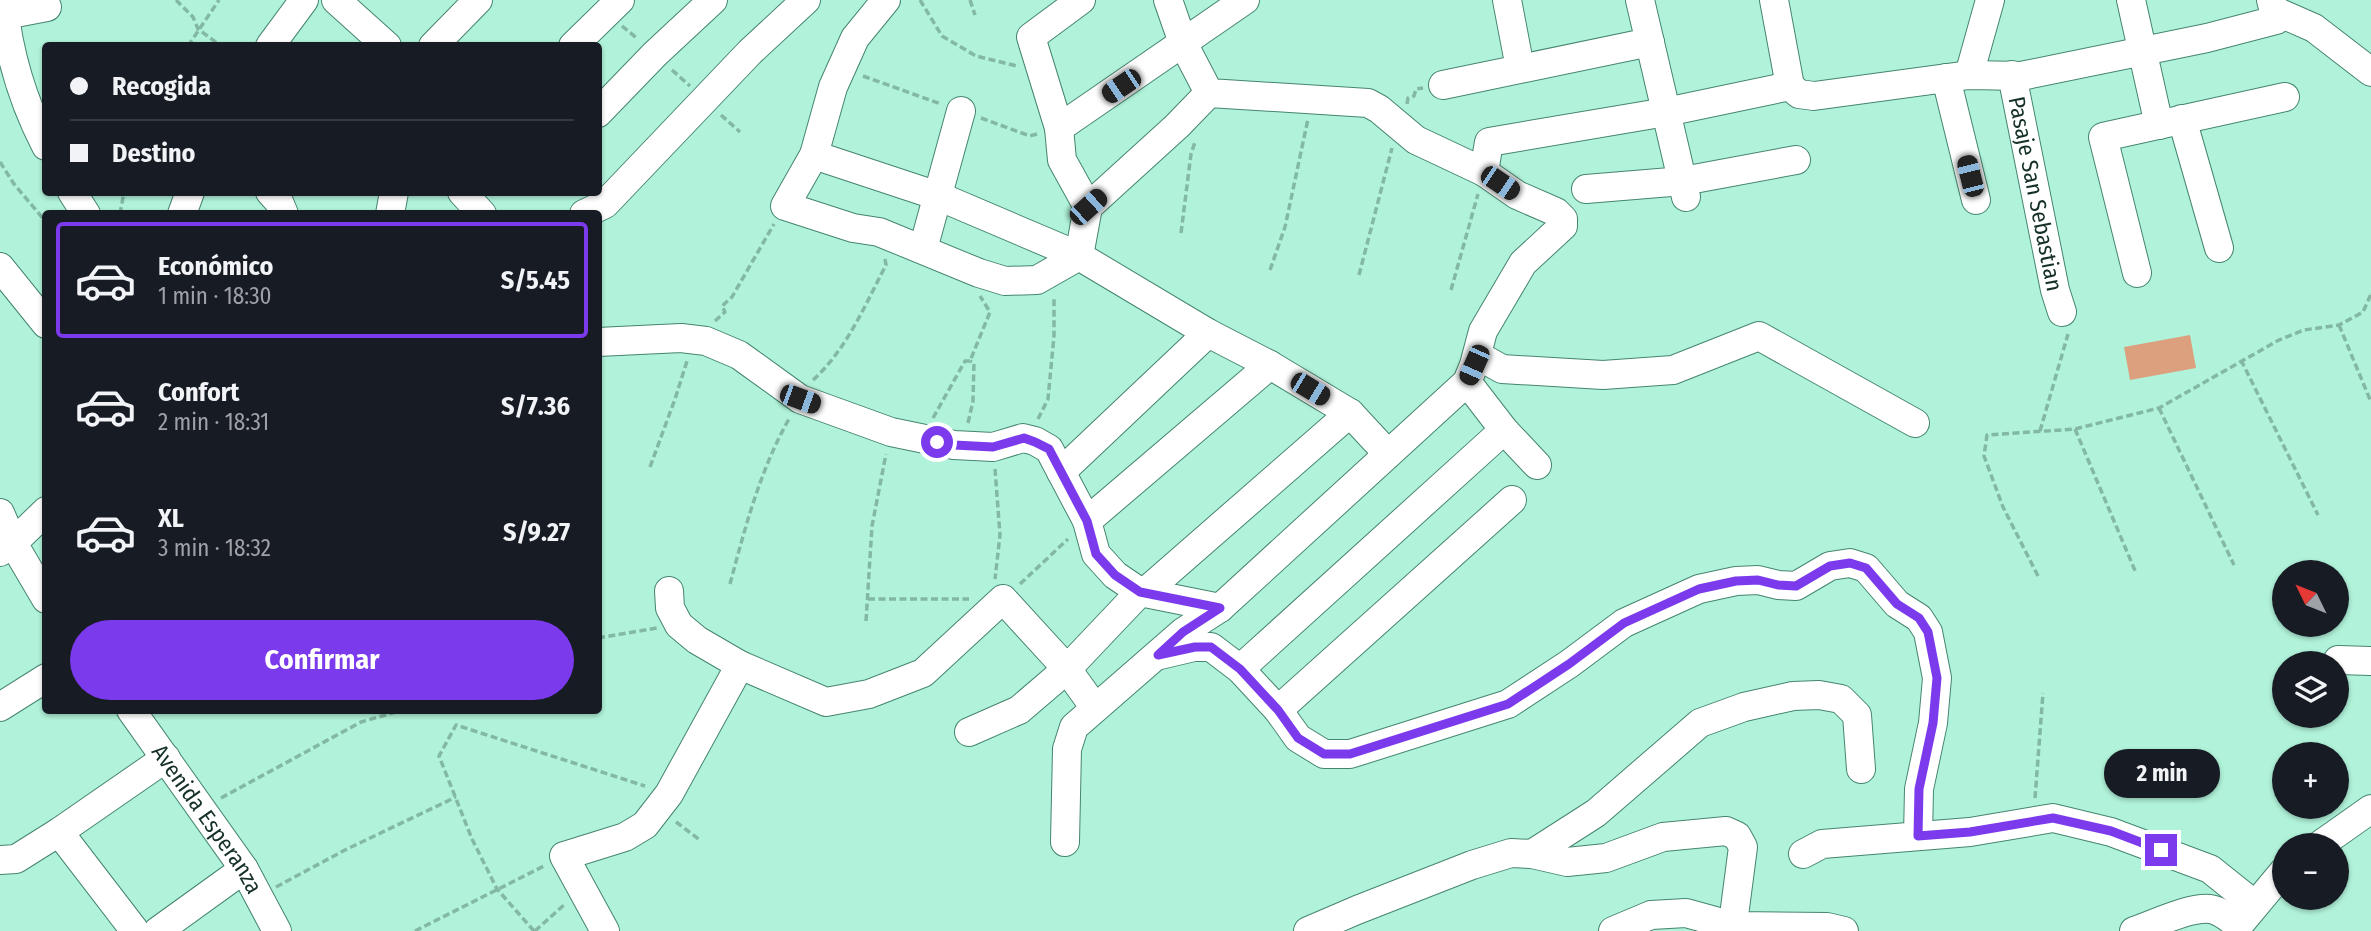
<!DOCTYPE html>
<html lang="es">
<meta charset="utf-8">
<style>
:root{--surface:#171b24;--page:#20242c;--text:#f1f3f6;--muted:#9ea1a6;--line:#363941;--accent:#7c3aed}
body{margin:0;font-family:"Fira Sans Condensed",sans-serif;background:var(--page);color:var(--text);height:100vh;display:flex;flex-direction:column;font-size:26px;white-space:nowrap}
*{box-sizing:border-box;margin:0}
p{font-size:23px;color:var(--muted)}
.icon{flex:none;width:38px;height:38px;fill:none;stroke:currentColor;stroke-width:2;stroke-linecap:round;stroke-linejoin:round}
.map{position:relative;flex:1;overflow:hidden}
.drawer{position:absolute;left:42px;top:210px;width:560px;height:504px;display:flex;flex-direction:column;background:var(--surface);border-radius:7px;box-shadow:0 2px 5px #0004}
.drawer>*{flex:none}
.top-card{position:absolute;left:42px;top:42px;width:560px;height:154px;border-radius:7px;box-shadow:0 2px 5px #0004;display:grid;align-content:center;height:154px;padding:0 28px;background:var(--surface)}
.needle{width:46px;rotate:313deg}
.tools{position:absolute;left:2272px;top:560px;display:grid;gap:14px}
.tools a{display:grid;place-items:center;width:77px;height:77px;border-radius:50%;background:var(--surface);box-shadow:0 2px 5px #0004;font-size:35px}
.end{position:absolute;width:32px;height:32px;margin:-16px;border:9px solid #7c3aed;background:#fff;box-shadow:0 0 0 4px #fff}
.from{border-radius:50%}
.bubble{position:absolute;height:49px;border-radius:24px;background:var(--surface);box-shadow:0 2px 5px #0004;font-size:23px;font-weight:700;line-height:49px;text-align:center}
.car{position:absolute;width:21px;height:42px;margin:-21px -10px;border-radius:9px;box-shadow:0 0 5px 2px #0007;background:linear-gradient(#222 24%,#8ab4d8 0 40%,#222 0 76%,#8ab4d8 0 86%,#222 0)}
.top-card b{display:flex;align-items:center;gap:24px;height:66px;font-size:26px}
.top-card b+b{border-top:2px solid var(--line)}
.top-card i{width:18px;height:18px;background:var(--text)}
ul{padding:12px 0 0;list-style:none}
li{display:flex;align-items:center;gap:21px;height:116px;margin:0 14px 10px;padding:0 14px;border:4px solid transparent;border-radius:7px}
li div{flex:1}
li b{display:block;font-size:26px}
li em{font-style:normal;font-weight:700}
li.current{border-color:var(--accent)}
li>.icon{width:63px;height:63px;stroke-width:1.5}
.button{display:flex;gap:14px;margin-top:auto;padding:14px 28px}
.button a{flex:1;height:80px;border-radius:42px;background:var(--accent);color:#fff;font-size:28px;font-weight:700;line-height:80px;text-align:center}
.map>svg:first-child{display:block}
</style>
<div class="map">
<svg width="2371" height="931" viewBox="0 0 2371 931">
<rect width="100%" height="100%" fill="#b1f3da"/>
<!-- green -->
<path fill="#dca07f" d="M2190 335 2196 368 2130 380 2124 347Z"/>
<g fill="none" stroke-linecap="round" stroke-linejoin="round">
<!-- minor casing -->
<g stroke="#45856f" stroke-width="30">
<g id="minor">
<path d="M3 0C8 52 22 100 46 146"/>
<path d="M336 0 387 46"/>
<path d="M886 0 855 38 833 87 814 155 785 206 853 228 879 232 979 273 1005 281 1037 280 1079 256 1088 207 1062 160 1059 128 1031 37 1081 0"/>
<path d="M1507 0 1520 68"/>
<path d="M1640 0 1686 197"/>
<path d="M1774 0 1790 86 1799 94 1814 96 1969 75 2021 76 2207 38 2276 20 2271 0"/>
<path d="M2131 0 2159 125"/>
<path d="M2273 10 2314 28 2371 72"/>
<path d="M0 16 47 7"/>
<path d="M270 46 304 0"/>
<path d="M433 46 478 0"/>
<path d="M573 46 620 0"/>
<path d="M1969 75 1990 0"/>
<path id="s1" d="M2012 75 2055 290 2062 312"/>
<path d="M1946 78 1976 200"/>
<path d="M1443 85 1650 42"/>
<path d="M598 113 655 54 713 0"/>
<path d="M2182 119 2219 248"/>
<path d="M1059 128 1245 0"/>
<path d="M814 155 938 196 1079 256 1208 333 1270 365 1350 413 1388 454"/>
<path d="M1484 172 1489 142 1666 112 1790 86"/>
<path d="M1586 189 1683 181 1796 160"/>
<path d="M72 192 86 214"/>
<path d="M270 192 279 202 284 214"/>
<path d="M462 192 482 214"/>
<path d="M1088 207 1177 126 1209 93"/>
<path d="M182 214 190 192"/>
<path d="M390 214 394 192"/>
<path d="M584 214 605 204 750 52 806 0"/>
<path d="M923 249 961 111"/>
<path d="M0 267 46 324"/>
<path d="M2137 273 2103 137 2285 97"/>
<path d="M598 342 681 338 706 341 739 355 800 399 891 432 954 445 993 447 1023 438 1035 441 1049 449 1087 521 1096 554 1115 575 1140 592 1220 608"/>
<path d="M1477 355 1502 369 1603 375 1673 370 1759 336 1915 423"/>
<path d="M1467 382 1504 430 1537 465"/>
<path d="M1061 472 1208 333"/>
<path d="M0 513 13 543 46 599"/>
<path d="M1087 521 1270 365"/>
<path d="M0 552 13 543 46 511"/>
<path d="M669 591 670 608 679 625 697 640 740 665 826 702 869 694 923 673 1003 599 1067 669 1095 708"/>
<path d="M1145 592 1350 413"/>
<path d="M1160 655 1194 647H1211L1240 669 1278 710 1298 738 1324 754H1350L1508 704 1569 664 1624 623 1699 589 1736 581 1758 580 1778 585 1796 586 1830 566 1850 563 1866 568 1897 604 1919 618 1928 632 1937 678 1933 723 1919 789 1918 836"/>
<path d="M2338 660 2371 661"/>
<path d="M1240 669 1504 430"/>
<path d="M0 707 46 678"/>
<path id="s2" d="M131 710 244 869 277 931"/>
<path d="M1278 710 1512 500"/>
<path d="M969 732 1019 710 1067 669 1140 592"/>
<path d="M59 832 135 931"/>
<path d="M1065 842 1067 749 1074 727 1183 632 1220 608 1467 382 1474 365 1483 331 1523 263 1563 226V219L1556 212 1517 195 1484 172 1416 140 1379 109 1368 103 1209 93 1183 43 1168 0"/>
<path d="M2320 845 2371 809"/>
<path d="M1532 854 1596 813 1700 723 1744 707 1793 696 1819 695 1841 699 1857 715 1861 769"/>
<path d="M1803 854 1822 844 1970 832 2053 818 2111 832 2210 869 2255 905"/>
<path d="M0 860 16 859 59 832 166 758"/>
<path d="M2243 920 2284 871"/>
<path d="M158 931 244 869"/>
<path d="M605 931 564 856 625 837 645 825 669 794 740 665"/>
<path d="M1308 931 1357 910 1472 865 1511 853 1532 854 1567 862 1606 858 1663 837 1726 831 1737 836 1743 847 1732 931"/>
<path d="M1613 931 1651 915 1686 913 1733 926 1827 927 1844 931"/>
<path d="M2134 931C2155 924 2188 907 2210 909 2222 911 2230 919 2239 926"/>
</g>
</g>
<!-- path -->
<path stroke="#82b8a4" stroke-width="3.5" stroke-dasharray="7 3.5" stroke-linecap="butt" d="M176 0 193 17 198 29 221 46
M920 0 942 36 976 56 1017 66
M970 0 975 15
M622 26 638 39
M188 46 219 0
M672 70 690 86
M863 76 941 104
M1407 104 1408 98 1414 96 1416 89 1423 88
M721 115 740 132
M981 118 1030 136 1037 134
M0 162 14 184 46 222
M120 214 124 192
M1181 233 1191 154 1195 142
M1270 270 1285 227 1308 119
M1359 275 1392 148
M1451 290 1478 194
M715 321 725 312 722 306 732 297 774 224
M2339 325 2371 402
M2241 360 2318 515
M813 380C847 349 865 305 886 265L885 259
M2159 408 2234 565
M933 418 965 361H970L990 312 980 296
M1038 419 1048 399 1054 336V296
M968 423 973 401 974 363 970 361
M2075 429 2136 573
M2040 431 2068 334
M650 467 675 399 687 361
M995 469 1000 535 995 579
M2038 576 2003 507 1984 456 1987 435 2075 429 2159 408 2279 340 2304 330 2339 325 2363 312 2371 294
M730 584C745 528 760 470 789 419
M1020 584 1068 539
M868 599H969
M866 621 872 526 886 454
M598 638 657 628
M221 798 361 722 403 710
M2035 798 2043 693
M676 822 700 840
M276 887 345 850 456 797
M415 931 546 865
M534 931 497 889 472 839 439 756 456 725 645 786
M535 931 565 904"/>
<!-- minor -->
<use href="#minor" stroke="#fff" stroke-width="28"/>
</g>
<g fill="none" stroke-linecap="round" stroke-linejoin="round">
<!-- route -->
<path stroke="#7c3aed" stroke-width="9" d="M937 442 954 445 993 447 1024 438 1035 442 1049 449 1087 521 1096 554 1115 575 1140 592 1220 608 1183 632 1158 655 1195 647H1211L1240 669 1278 710 1298 738 1324 754H1350L1508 704 1569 664 1624 623 1699 589 1736 581 1758 580 1778 585 1796 586 1830 566 1850 563 1866 568 1897 604 1919 618 1928 632 1937 678 1933 723 1919 789 1918 836 1970 832 2053 818 2111 831 2161 850"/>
</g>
<g text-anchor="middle" stroke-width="6" stroke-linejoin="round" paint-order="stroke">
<!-- street labels -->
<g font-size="23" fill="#153027" stroke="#c9fde9">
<text dy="8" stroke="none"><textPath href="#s1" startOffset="121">Pasaje San Sebastian</textPath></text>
<text dy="8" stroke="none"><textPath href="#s2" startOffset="133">Avenida Esperanza</textPath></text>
</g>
</g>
</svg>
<div class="tools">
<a><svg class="needle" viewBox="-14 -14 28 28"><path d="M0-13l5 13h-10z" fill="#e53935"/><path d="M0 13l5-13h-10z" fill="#9ea1a6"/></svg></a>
<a><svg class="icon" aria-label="layers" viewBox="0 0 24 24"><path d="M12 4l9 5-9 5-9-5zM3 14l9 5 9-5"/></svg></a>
<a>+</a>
<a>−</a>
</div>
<i class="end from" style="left:937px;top:442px"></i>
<i class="end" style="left:2161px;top:850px"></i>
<div class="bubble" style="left:2104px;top:749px;width:116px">2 min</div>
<i class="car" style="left:1121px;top:86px;rotate:236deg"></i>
<i class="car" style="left:1970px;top:176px;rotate:346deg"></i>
<i class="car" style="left:1500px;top:183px;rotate:124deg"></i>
<i class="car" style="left:1088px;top:207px;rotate:48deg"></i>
<i class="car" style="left:1474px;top:365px;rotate:204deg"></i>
<i class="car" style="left:1310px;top:389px;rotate:121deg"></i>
<i class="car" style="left:800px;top:399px;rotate:110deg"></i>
<div class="top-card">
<b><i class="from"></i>Recogida</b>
<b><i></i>Destino</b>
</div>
<section class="drawer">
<ul>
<li class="current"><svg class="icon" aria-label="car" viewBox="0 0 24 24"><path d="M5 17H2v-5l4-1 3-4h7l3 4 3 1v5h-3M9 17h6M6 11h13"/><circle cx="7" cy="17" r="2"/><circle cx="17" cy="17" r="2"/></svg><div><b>Económico</b><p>1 min · 18:30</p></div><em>S/5.45</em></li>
<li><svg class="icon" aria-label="car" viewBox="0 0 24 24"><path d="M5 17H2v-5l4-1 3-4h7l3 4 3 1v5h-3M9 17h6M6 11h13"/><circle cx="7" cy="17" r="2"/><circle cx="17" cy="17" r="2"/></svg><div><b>Confort</b><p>2 min · 18:31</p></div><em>S/7.36</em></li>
<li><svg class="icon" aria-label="car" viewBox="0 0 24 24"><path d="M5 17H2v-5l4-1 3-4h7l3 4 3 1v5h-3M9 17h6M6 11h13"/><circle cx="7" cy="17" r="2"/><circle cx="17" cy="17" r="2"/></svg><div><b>XL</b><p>3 min · 18:32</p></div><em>S/9.27</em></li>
</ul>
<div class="button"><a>Confirmar</a></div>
</section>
</div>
